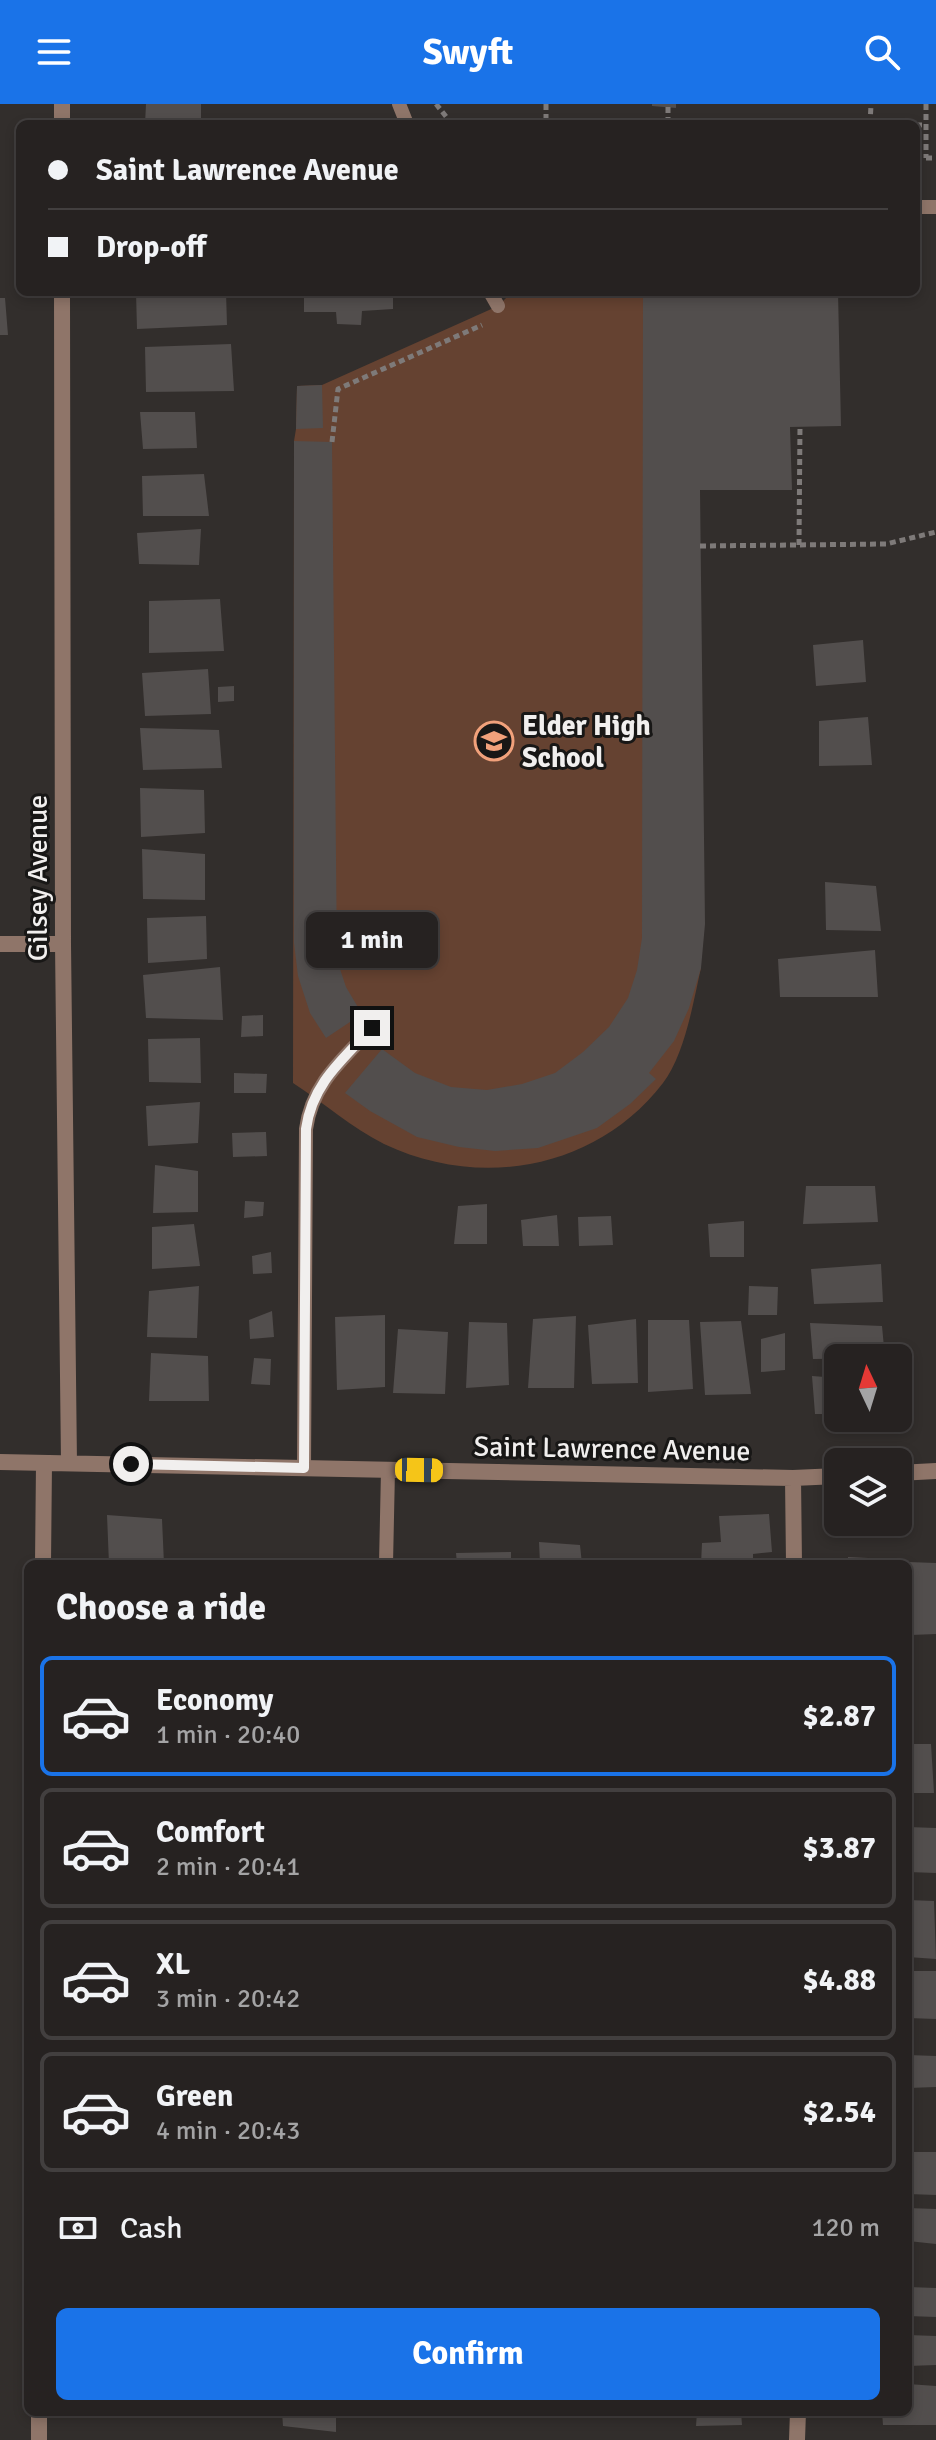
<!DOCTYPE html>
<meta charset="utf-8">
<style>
:root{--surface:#262221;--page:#322f2e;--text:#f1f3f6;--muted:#a4a4a5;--line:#423f3f;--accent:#1a73e8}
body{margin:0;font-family:Signika,sans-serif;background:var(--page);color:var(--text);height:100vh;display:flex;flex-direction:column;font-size:30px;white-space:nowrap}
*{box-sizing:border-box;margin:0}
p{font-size:26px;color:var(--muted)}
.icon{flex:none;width:44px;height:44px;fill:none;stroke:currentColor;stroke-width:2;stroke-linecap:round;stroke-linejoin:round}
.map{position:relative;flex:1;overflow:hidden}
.details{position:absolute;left:24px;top:1456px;width:888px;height:856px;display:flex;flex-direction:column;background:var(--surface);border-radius:12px;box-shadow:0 4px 12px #0003,0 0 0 2px var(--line)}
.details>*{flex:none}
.top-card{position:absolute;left:16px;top:16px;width:904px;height:176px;border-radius:12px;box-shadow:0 4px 12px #0003,0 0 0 2px var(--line);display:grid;align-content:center;height:176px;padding:0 32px;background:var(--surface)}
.needle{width:52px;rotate:356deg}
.fabs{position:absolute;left:824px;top:1240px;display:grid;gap:16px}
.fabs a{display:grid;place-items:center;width:88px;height:88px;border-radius:12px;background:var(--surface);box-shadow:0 4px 12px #0003,0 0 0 2px var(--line);font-size:40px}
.end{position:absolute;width:36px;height:36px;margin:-18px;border:10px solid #f1efee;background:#111;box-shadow:0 0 0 4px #111}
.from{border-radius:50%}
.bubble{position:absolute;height:56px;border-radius:12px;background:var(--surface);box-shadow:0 4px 12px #0003,0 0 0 2px var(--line);font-size:26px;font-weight:700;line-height:56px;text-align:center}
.car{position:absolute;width:24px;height:48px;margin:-24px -12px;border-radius:10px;box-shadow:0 0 6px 2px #0007;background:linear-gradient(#f5c518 24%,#345 0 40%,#f5c518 0 76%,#345 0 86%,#f5c518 0)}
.top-card b{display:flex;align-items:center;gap:28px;height:76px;font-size:30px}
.top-card b+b{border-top:2px solid var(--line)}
.top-card i{width:20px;height:20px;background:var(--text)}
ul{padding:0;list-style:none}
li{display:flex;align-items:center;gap:24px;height:120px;margin:0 16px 12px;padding:0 16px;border:4px solid var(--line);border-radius:12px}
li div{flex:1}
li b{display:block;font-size:30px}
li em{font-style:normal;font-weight:700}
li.active{border-color:var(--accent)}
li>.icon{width:72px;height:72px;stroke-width:1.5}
h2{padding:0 32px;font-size:36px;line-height:96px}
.pay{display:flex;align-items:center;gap:20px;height:88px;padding:0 32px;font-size:30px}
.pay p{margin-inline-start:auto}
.action{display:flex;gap:16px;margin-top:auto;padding:16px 32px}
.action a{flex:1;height:92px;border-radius:12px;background:var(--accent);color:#fff;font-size:32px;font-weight:700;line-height:92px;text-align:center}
header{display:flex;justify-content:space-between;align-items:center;height:104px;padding:0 32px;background:var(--accent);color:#fff;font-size:36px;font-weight:700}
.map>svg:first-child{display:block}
</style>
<header><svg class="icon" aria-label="menu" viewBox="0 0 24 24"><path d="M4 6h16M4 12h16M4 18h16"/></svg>Swyft<svg class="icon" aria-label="search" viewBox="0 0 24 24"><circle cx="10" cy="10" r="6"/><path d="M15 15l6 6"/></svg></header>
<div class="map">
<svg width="936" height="2336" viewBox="0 0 936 2336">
<rect width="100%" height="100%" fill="#322e2c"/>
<!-- green -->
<path fill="#654231" d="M512 188H643L701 864C693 899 685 950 663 979 597 1065 481 1086 384 1040 352 1024 324 999 293 979L294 337 296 325 297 282 322 281 498 202Z"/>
<!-- building -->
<path fill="#524e4d" d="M146 0H201V20H145Z
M652 0H676V4L652 2Z
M136 188H226L227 221 137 225Z
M304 188H393V205L362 207 361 221 337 220 336 208H304Z
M643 188H838L841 322 790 323 792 386H700L705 820 701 864 689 904 674 937 649 969 656 975 630 1000 597 1024 538 1044 495 1047 459 1043 417 1033 370 1007 345 989 382 945 415 969 451 983 487 986 522 980 555 969 583 948 609 923 628 894 637 866 642 834Z
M0 194H5L8 231H0Z
M231 240 234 287 146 288 145 243Z
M322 281 323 324 296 325 297 282Z
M140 308H195L197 344 143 345Z
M294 337 332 338 337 856 346 883 362 910 326 934 310 909 298 872 294 839Z
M204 370 209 412H143L142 372Z
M201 425 199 461 139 460 137 429Z
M220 495 224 547 149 549V497Z
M863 536 866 578 816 582 813 541Z
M208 565 211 610 145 612 142 569Z
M234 582V597L218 598V583Z
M868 613 872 661 819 662V617Z
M140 624 219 626 222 664 143 666Z
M140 684 204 686 205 729 141 733Z
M142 745 205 750V796L143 795Z
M825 778 876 782 881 827 826 826Z
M206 812 207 855 148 859 147 814Z
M875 846 878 893H780L778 855Z
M220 863 223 916 146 914 143 871Z
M263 911V932L241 933 242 912Z
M200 934 201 979 149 978 148 935Z
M234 969 267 970 266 989H234Z
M200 998 198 1039 148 1042 146 1002Z
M266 1028 267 1052 233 1053 232 1029Z
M155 1061 198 1067V1108L153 1109Z
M806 1082H875L878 1118 803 1120Z
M245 1097 264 1098 263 1112 244 1114Z
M487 1100V1140H454L458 1102Z
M557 1111 559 1142H523L521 1116Z
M611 1112 613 1141 579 1142 578 1113Z
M744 1117V1153H710L708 1120Z
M194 1120 200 1162 152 1165V1123Z
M271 1148 272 1169 253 1170 252 1152Z
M881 1160 883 1198 814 1200 811 1165Z
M199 1182 197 1234 147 1233 149 1187Z
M749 1182 778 1183 777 1211H748Z
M272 1207 274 1233 250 1235 249 1216Z
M385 1211V1283L337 1286 335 1213Z
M576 1212 574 1284H528L533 1215Z
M636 1215 638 1279 592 1280 588 1221Z
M648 1216H689L693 1285 648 1288Z
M741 1217 751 1290 705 1291 700 1218Z
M469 1218 507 1219 509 1281 466 1284Z
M810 1219 882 1222 885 1254 813 1255Z
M398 1225 448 1228 445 1290 393 1289Z
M785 1229V1266L761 1268V1235Z
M151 1249 208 1252 209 1297H149Z
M254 1254 271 1255 270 1281 251 1280Z
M812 1272 838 1274V1310H815Z
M769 1410 772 1448 753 1450V1460H701L702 1439 721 1438 719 1412Z
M107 1411 162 1415 164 1460H109Z
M539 1438 580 1441 582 1460H540Z
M511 1448V1460H457L456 1449Z
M848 1453 889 1455V1460H848Z
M908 1458 936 1459V1530L911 1531Z
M908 1640H931L934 1689H908Z
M908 1723 936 1724V1769L908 1768Z
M908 1796 934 1797 936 1855 908 1853Z
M908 1867H936V1915L908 1914Z
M908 1951 936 1952V1983L908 1984Z
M908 2048H936V2091L908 2090Z
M908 2104 936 2105V2140L908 2137Z
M908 2183 936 2184V2213L908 2212Z
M908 2231 936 2232V2261L908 2262Z
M908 2280 936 2282V2321H883L882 2308H908Z
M282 2308H336V2328L283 2322Z
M697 2308H741L742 2321 696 2322Z"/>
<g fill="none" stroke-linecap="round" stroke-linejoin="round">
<!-- path -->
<path stroke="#7e7a79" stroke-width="5" stroke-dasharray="6 4" stroke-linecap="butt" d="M436 0 452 20
M546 0V20
M926 0V54
M668 3V20
M870 20 871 1
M916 21H926
M916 54H936
M332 338 338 285 482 221
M799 441 800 323
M700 442 886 440 936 428"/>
<!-- lane -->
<path stroke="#8f7569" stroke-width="14" d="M399 0 407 20
M916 103H936
M490 188 498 202
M304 1364 306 1025C312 980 342 956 372 924
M386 1460 388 1366"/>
<!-- street -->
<path stroke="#8f7569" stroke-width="16" d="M62 0V20
M62 188 63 840 69 1359
M0 840H63
M0 1358 793 1374 838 1372
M898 1369 936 1367
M793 1374 794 1460
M43 1460 44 1359
M39 2336V2308
M797 2336 798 2308"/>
</g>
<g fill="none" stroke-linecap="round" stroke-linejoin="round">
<!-- route -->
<path stroke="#f1efee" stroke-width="10" d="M131 1360 304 1364 306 1025C312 980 342 956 372 924"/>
</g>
<!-- icons -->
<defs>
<g id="school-ring" transform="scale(2)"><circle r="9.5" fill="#181716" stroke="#f1a17b" stroke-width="1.5"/><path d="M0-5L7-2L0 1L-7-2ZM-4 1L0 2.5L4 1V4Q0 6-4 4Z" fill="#f1a17b"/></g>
</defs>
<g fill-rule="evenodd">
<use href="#school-ring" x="494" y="637"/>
</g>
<g text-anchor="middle" stroke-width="6" stroke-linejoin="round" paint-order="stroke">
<!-- poi labels -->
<g font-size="28" font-weight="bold" fill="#f1efee" stroke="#181716" text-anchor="start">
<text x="522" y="631">Elder High<tspan x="522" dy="32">School</tspan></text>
</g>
<!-- street labels -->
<g font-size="28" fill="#f1efee" stroke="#181716">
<text transform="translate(37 774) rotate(-90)" y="10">Gilsey Avenue</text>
<text transform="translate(612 1344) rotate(1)" y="10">Saint Lawrence Avenue</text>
</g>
</g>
</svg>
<div class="fabs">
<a><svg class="needle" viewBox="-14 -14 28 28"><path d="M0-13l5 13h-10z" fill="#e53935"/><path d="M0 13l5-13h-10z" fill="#a4a4a5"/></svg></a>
<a><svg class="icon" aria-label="layers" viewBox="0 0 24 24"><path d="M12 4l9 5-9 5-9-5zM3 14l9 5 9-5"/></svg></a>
</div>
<i class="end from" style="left:131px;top:1360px"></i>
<i class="end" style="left:372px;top:924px"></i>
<div class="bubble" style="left:306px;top:808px;width:132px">1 min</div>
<i class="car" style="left:419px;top:1366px;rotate:91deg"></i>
<div class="top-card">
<b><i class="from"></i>Saint Lawrence Avenue</b>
<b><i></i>Drop-off</b>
</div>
<section class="details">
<h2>Choose a ride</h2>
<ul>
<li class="active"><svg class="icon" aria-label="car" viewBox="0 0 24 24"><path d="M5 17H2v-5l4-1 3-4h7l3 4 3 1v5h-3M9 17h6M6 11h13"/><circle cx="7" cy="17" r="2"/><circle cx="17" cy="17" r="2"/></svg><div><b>Economy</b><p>1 min · 20:40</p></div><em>$2.87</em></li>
<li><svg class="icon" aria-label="car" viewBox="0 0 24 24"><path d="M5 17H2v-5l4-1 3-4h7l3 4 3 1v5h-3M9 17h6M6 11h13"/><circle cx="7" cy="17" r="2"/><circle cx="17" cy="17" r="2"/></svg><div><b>Comfort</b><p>2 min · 20:41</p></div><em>$3.87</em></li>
<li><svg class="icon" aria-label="car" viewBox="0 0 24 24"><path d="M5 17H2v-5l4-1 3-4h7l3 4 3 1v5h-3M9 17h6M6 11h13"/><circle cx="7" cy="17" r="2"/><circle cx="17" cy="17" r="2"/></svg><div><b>XL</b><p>3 min · 20:42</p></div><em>$4.88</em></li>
<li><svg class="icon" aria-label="car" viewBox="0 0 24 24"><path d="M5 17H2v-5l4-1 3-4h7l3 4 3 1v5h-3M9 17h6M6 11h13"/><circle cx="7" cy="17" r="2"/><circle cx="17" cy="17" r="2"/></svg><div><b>Green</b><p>4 min · 20:43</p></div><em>$2.54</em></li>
</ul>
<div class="pay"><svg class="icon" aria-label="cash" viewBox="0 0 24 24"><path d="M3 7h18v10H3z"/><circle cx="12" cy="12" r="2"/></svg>Cash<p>120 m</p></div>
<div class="action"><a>Confirm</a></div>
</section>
</div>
